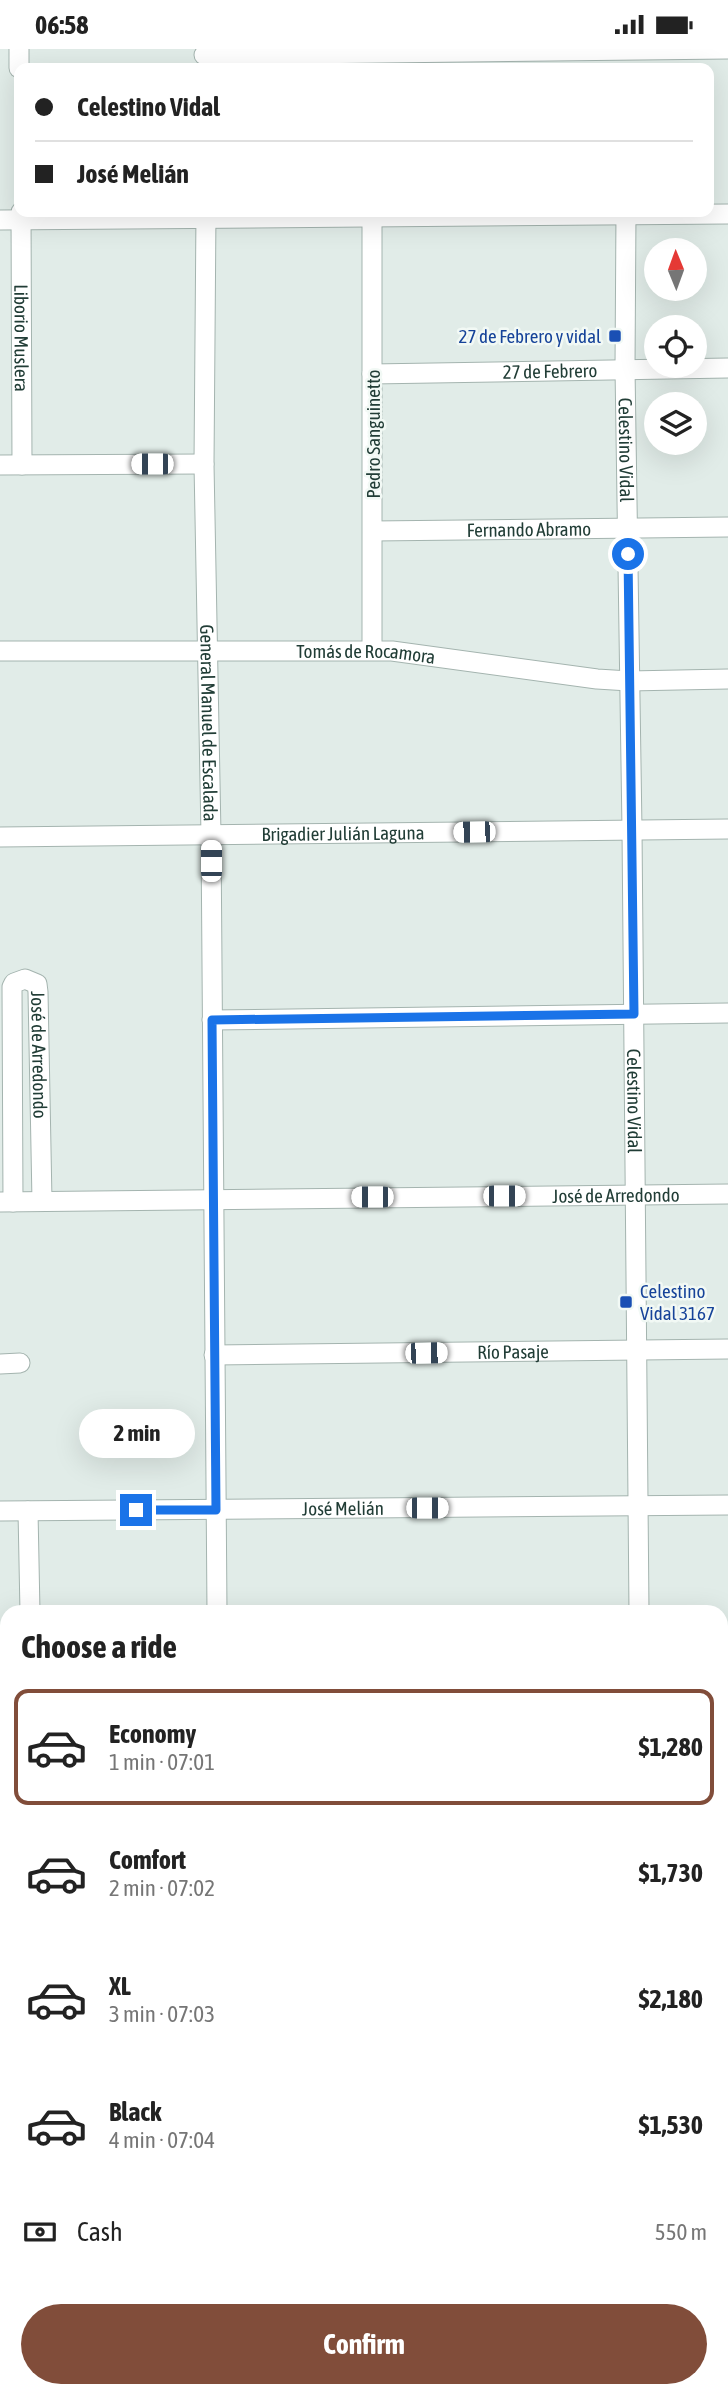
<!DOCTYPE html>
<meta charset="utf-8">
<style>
:root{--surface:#fff;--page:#f6f6f6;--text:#222;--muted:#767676;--line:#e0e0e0;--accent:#814d3a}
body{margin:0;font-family:"Asap Condensed",sans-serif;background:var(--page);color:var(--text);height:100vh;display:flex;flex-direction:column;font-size:26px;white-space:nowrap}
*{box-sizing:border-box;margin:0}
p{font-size:23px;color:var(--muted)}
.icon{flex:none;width:38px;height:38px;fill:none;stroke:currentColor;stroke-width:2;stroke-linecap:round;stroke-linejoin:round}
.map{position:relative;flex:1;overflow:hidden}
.drawer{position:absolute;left:0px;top:1556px;width:728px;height:793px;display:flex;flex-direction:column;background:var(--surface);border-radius:21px 21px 0 0;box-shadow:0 7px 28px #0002}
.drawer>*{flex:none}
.guide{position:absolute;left:14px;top:14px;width:700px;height:154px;border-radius:14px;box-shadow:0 7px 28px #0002;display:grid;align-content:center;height:154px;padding:0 21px;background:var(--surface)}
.needle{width:46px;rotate:359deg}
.controls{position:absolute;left:644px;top:189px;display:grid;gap:14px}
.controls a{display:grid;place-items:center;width:63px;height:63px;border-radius:50%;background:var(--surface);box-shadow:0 7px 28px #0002;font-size:35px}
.end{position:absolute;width:32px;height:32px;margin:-16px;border:9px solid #1a73e8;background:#fff;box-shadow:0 0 0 4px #fff}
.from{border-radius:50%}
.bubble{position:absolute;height:49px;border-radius:24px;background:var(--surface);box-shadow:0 7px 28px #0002;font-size:23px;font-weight:700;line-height:49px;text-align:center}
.car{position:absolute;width:21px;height:42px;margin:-21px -10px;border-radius:9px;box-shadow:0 0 5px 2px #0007;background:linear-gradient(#fff 24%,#345 0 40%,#fff 0 76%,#345 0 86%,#fff 0)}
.guide b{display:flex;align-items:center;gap:24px;height:66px;font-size:26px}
.guide b+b{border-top:2px solid var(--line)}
.guide i{width:18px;height:18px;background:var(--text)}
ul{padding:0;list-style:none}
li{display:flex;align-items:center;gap:21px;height:116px;margin:0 14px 10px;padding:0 7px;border:4px solid transparent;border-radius:14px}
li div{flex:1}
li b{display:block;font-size:26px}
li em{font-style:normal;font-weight:700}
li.on{border-color:var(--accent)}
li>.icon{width:63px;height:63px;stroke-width:1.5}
h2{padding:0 21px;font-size:32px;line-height:84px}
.pay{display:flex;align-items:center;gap:18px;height:77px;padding:0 21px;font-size:26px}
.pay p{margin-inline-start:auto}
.action{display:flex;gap:14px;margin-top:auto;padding:14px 21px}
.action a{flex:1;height:80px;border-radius:42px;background:var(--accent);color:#fff;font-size:28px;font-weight:700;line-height:80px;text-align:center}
.status{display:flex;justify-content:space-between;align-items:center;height:49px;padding:0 35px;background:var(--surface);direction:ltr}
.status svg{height:19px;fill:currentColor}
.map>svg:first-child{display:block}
</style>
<div class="status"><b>06:58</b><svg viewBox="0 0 49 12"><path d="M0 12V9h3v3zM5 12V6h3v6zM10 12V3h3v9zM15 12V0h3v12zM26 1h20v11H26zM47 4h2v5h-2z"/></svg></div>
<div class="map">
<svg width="728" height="2347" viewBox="0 0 728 2347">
<rect width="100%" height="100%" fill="#e1ece8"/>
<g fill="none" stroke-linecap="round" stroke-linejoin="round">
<!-- minor casing -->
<g stroke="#a4b4af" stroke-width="21">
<g id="minor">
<path d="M19 0V19"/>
<path d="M204 6 728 0"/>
<path id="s1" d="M21 163 22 416"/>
<path id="s2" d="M206 163 204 415 211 786 217 1563"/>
<path id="s3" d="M626 163 625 319 632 781 639 1563"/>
<path d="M372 169V601"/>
<path d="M0 171 728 165"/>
<path id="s4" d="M372 325 728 319"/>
<path d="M0 416 204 415"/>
<path id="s5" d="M373 482 728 478"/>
<path id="s6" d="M0 602H392L597 630 629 632 728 630"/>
<path id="s7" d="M0 788 728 780"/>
<path d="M212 971 728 964"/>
<path id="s8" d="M0 1153 728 1145"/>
<path id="s9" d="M13 1153 12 938 14 934 25 930 37 935 38 943 42 1152"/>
<path id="s10" d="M214 1306 728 1300"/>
<path d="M0 1315 20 1314"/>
<path id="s11" d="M0 1462 728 1456"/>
<path d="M28 1462 30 1563"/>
<path d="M721 1614H728"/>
<path d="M721 1770H728"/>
<path d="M0 1776H7"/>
<path d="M721 1929H728"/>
<path d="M721 2084H728"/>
<path d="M0 2090H7"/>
<path d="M721 2247H728"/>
<path d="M224 2342 225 2347"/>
<path d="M647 2342 648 2347"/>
</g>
</g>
<!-- minor -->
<use href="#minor" stroke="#fff" stroke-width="19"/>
</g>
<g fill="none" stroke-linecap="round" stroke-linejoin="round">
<!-- route -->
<path stroke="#1a73e8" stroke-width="9" d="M136 1461H216L212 971 634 965 628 505"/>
</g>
<!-- markers -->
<g fill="#1a4fb4" stroke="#f2f9f5" stroke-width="2.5">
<rect x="608" y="280" width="14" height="14" rx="3.5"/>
<rect x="619" y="1246" width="14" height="14" rx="3.5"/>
</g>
<g text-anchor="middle" stroke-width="5" stroke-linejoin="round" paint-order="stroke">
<!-- transit labels -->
<g font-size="19" fill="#164399" stroke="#f2f9f5" text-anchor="end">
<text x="601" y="294">27 de Febrero y vidal</text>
<text x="640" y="1249" text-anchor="start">Celestino<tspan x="640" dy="22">Vidal 3167</tspan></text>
</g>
<!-- street labels -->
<g font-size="19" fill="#213d36" stroke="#f2f9f5">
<text dy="7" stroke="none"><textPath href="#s1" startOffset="126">Liborio Muslera</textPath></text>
<text dy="7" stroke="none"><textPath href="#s4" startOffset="178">27 de Febrero</textPath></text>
<text transform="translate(373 385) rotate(-90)" y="7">Pedro Sanguinetto</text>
<text dy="7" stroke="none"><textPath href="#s3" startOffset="238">Celestino Vidal</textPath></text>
<text dy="7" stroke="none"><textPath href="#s5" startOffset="156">Fernando Abramo</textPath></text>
<text dy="7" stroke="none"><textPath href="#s6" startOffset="366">Tomás de Rocamora</textPath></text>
<text dy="7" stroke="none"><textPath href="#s2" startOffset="511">General Manuel de Escalada</textPath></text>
<text dy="7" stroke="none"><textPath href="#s7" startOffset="343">Brigadier Julián Laguna</textPath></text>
<text dy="7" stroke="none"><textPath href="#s9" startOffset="315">José de Arredondo</textPath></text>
<text dy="7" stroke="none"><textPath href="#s3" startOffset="889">Celestino Vidal</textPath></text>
<text dy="7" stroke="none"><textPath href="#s8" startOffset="616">José de Arredondo</textPath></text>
<text dy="7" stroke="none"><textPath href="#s10" startOffset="299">Río Pasaje</textPath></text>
<text dy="7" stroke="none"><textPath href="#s11" startOffset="343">José Melián</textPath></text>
</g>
</g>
</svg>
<div class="controls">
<a><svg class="needle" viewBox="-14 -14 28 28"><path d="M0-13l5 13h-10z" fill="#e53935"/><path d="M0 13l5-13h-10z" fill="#767676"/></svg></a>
<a><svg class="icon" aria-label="locate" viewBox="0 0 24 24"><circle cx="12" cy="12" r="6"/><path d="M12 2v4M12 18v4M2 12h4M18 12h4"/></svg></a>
<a><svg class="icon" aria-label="layers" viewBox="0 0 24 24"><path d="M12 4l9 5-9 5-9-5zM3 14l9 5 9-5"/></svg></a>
</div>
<i class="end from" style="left:628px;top:505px"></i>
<i class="end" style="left:136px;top:1461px"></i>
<div class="bubble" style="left:79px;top:1360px;width:116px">2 min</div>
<i class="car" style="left:152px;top:415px;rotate:270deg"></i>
<i class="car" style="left:474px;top:783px;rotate:269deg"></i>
<i class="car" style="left:211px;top:812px;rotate:0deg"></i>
<i class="car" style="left:504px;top:1147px;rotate:90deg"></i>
<i class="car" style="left:372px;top:1148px;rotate:270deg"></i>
<i class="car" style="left:426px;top:1304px;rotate:89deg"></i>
<i class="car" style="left:427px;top:1459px;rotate:90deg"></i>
<div class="guide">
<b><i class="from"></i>Celestino Vidal</b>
<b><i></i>José Melián</b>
</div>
<section class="drawer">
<h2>Choose a ride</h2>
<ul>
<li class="on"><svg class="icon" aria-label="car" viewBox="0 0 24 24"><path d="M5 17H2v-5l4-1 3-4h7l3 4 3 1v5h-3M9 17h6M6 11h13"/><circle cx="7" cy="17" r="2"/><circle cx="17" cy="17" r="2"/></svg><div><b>Economy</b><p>1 min · 07:01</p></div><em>$1,280</em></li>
<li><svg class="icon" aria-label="car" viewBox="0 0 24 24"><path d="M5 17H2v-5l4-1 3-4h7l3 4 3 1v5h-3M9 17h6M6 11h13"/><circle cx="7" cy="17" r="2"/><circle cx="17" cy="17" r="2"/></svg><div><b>Comfort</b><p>2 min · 07:02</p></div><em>$1,730</em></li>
<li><svg class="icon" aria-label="car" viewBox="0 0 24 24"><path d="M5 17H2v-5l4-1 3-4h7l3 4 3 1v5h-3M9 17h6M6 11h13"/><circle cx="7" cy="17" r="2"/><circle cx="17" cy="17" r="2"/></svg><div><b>XL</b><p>3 min · 07:03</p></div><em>$2,180</em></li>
<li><svg class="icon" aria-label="car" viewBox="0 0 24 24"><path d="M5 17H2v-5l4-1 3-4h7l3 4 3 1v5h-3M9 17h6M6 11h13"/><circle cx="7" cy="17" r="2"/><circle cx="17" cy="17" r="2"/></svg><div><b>Black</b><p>4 min · 07:04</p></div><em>$1,530</em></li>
</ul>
<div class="pay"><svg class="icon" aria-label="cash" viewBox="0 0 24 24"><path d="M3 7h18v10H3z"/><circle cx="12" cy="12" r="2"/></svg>Cash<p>550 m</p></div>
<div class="action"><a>Confirm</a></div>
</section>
</div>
